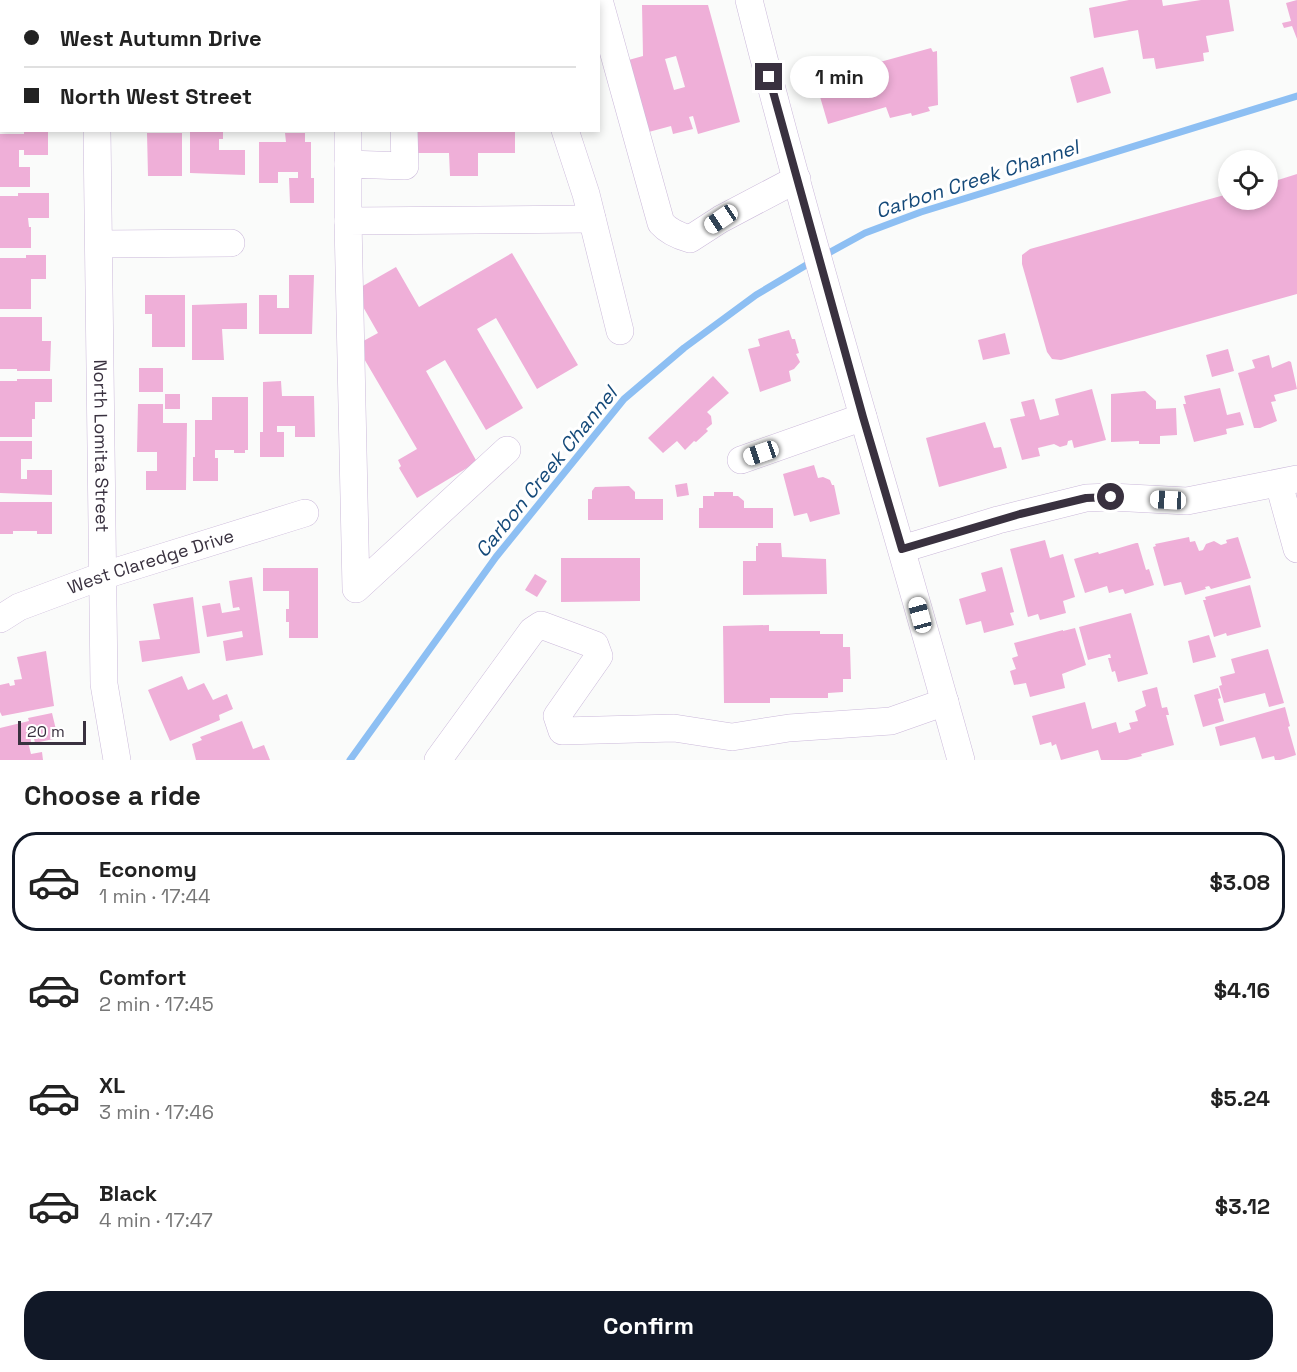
<!DOCTYPE html>
<meta charset="utf-8">
<style>
:root{--surface:#fff;--page:#f6f6f6;--text:#222;--muted:#767676;--line:#e0e0e0;--accent:#111827}
body{margin:0;font-family:"Space Grotesk",sans-serif;background:var(--page);color:var(--text);height:100vh;display:flex;flex-direction:column;font-size:22px;white-space:nowrap}
*{box-sizing:border-box;margin:0}
p{font-size:20px;color:var(--muted)}
.icon{flex:none;width:33px;height:33px;fill:none;stroke:currentColor;stroke-width:2;stroke-linecap:round;stroke-linejoin:round}
.map{position:relative;height:760px;overflow:hidden}
.drawer{display:flex;flex-direction:column;background:var(--surface);flex:1}
.drawer>*{flex:none}
.top-card{position:absolute;left:0px;top:0px;width:600px;height:132px;box-shadow:0 3px 9px #0003;display:grid;align-content:center;height:132px;padding:0 24px;background:var(--surface)}
.buttons{position:absolute;left:1218px;top:150px;display:grid;gap:12px}
.buttons a{display:grid;place-items:center;width:60px;height:60px;border-radius:50%;background:var(--surface);box-shadow:0 3px 9px #0003;font-size:30px}
.scale{position:absolute;left:18px;bottom:15px;width:68px;box-sizing:border-box;padding-left:6px;border:3px solid #39313f;border-top:0;font-size:16px;line-height:21px;white-space:nowrap;color:#39313f;-webkit-text-stroke:4px #fff;paint-order:stroke}
.end{position:absolute;width:27px;height:27px;margin:-14px;border:8px solid #39313f;background:#fff;box-shadow:0 0 0 3px #fff}
.from{border-radius:50%}
.bubble{position:absolute;height:42px;border-radius:21px;background:var(--surface);box-shadow:0 3px 9px #0003;font-size:20px;font-weight:800;line-height:42px;text-align:center}
.car{position:absolute;width:18px;height:36px;margin:-18px -9px;border-radius:8px;box-shadow:0 0 4px 2px #0007;background:linear-gradient(#fff 24%,#345 0 40%,#fff 0 76%,#345 0 86%,#fff 0)}
.top-card b{display:flex;align-items:center;gap:21px;height:57px;font-size:22px}
.top-card b+b{border-top:2px solid var(--line)}
.top-card i{width:15px;height:15px;background:var(--text)}
ul{padding:0;list-style:none}
li{display:flex;align-items:center;gap:18px;height:99px;margin:0 12px 9px;padding:0 12px;border:3px solid transparent;border-radius:24px}
li div{flex:1}
li b{display:block;font-size:22px}
li em{font-style:normal;font-weight:800}
li.on{border-color:var(--accent)}
li>.icon{width:54px;height:54px;stroke-width:1.5}
h2{padding:0 24px;font-size:27px;line-height:72px}
.button{display:flex;gap:12px;margin-top:auto;padding:12px 24px}
.button a{flex:1;height:69px;border-radius:24px;background:var(--accent);color:#fff;font-size:24px;font-weight:800;line-height:69px;text-align:center}
.map>svg:first-child{display:block}
</style>
<div class="map">
<svg width="1297" height="760" viewBox="0 0 1297 760">
<rect width="100%" height="100%" fill="#fafbfa"/>
<g fill="none" stroke-linecap="round" stroke-linejoin="round">
<!-- stream -->
<path stroke="#8dbff3" stroke-width="7" d="M823 256 865 233 921 212 1297 96
M350 760 496 557 624 399 684 348 756 295 813 261"/>
</g>
<!-- building -->
<path fill="#efafd8" fill-rule="evenodd" d="M1129 0H1162L1163 6 1201 0H1229L1234 31 1206 36 1209 52 1203 53 1204 61 1156 69 1154 58 1143 59 1138 30 1094 38 1089 8Z
M1297 0V39L1292 26 1284 28 1282 23 1291 21 1286 3Z
M642 5H708L740 122 698 134 693 116 689 117 693 129 673 134 671 126 645 133 625 61 643 56ZM676 56 685 87 674 90 665 59Z
M931 48 933 52 937 51 938 105 928 107 930 111 912 116 911 113 890 118 886 107 828 124 816 83H819L818 79Z
M1103 67 1111 93 1077 103 1070 77Z
M190 130H223V139H219V150H245V175L190 173Z
M418 130H515V153H478V176H450L449 153H418Z
M24 132H48V155H24V150H19V167H30V187H0V134H24Z
M147 133H182V176H148Z
M285 133H305V142H311V178H314V203H290L289 178H298V172H278V183H259V142H286Z
M1297 174V294L1061 360 1052 359 1047 352 1022 264V255L1030 249 1228 194V200H1268V183Z
M18 193H49V218H28L29 227H31V248H0V196H18Z
M512 253 578 365 537 389 496 318 477 329 523 408 486 430 445 360 426 371 477 462 417 498 399 468 401 466 398 460 417 449 356 345 378 333 354 291 396 267 419 307Z
M26 255H46V279H31V309H0V258H26Z
M289 275H314L312 334H259V295H277V308H289Z
M145 295H185V347H152V314H145Z
M247 303V329H222L224 360H192V305Z
M0 317H42V341H51L50 371H17V369H0Z
M789 330 792 339H795L799 353 796 354 800 362 794 369 789 371 791 381 760 392 748 349 760 346 758 339Z
M1005 333 1010 354 983 360 978 340Z
M1228 349 1234 371 1212 377 1206 355Z
M1269 355 1272 368 1289 361 1291 362 1297 389 1274 395 1276 401 1271 402 1277 421 1260 428H1254L1238 373 1255 368 1252 360Z
M139 368H163V392H139Z
M713 376 729 393 707 412 711 416 712 424 706 429 708 431 696 442 694 441 685 450 677 441 663 453 648 438Z
M17 379H52V402H35V419H32V437H0V381H17Z
M281 381 282 396H314L315 437H295V426H277V432H284V457H260V432H263V382Z
M1220 388 1227 415 1240 412 1244 425 1226 429 1227 434 1194 442 1183 404H1186L1184 396Z
M1092 389 1106 440 1074 448 1072 440 1068 441 1067 445 1060 447 1054 444 1038 448 1040 456 1022 460 1010 419 1025 416 1021 402 1034 399 1040 420 1059 415 1055 399Z
M1145 391 1156 401V409L1176 408 1177 435 1160 436V444H1139V441L1111 442V394Z
M165 394H180V409H165Z
M212 397H248V450H245V453H234V450H215V458H218V481H193V457H195V420H212Z
M138 404H163V423H187L186 490H146V471H157V452H137Z
M985 422 994 448 1001 447 1007 468 939 487 926 438Z
M0 441H32V459H21V479H27V470H52V495L0 493Z
M814 465 818 478 823 477 830 480 832 485H834L840 514 810 522 807 513 794 516 783 474Z
M687 483 689 495 677 497 675 485Z
M629 486 635 492V499H663V520H588V499H592V491L595 487Z
M714 492H733V496H738L744 501V508H773V528H699V508H703V496H714Z
M0 502H52V534H37V531H13V534H0Z
M1189 537 1190 542 1195 541 1199 551 1203 550 1206 544 1214 541 1221 545 1227 543 1226 540 1238 537 1251 578 1211 589 1209 586 1205 587 1206 589 1185 595 1181 582 1164 586 1153 547 1156 546 1155 544Z
M1045 540 1050 558 1063 554 1075 597 1063 601 1066 613 1040 620 1038 614 1028 617 1010 549Z
M758 543H781L782 557 826 559 827 594 743 595V561H756V546H758Z
M1136 543H1138L1146 570 1149 569 1154 585 1125 594 1123 589 1109 593 1107 586 1085 593 1074 559 1098 552 1099 554Z
M561 558H640V601L561 602Z
M1002 567 1014 612 1010 613 1014 625 984 633 981 621 966 625 959 599 986 591 981 573Z
M263 568H318V638H289V622H286V609H289V591H263Z
M535 574 547 581 537 597 525 590Z
M252 577 263 655 226 661 223 641 243 637 242 631 207 637 202 606 220 603 222 613 240 610 239 607 233 608 229 581Z
M1250 585 1261 627 1227 636 1226 633 1214 637 1203 600H1206L1205 597Z
M193 597 200 653 142 662 139 641 160 639 153 604Z
M1131 613 1148 674 1118 682 1115 671 1112 672 1108 658H1111L1110 654 1088 660 1079 627Z
M769 625V631H820V634H843V647H850L851 679H843V692L828 693V698H770V703H724L723 626Z
M1075 628 1086 665 1062 674 1065 688 1030 697 1026 683 1014 685 1010 671 1016 669 1012 658 1018 656 1014 643 1063 630V631Z
M1209 635 1216 657 1193 663 1188 641Z
M1268 649 1284 703 1269 707 1265 693 1224 703 1219 686 1222 685 1220 677 1235 673 1231 659Z
M46 651 54 706 2 716 0 712V685L9 683 10 686 15 685 14 680 22 679 17 657Z
M182 676 188 690 204 683 213 700 227 694 233 709 219 715 220 720 170 741 148 690Z
M1157 687 1162 708 1167 707 1169 715H1166L1174 745 1141 754 1142 756 1127 760H1101L1098 750 1061 760 1056 744 1052 746 1051 742 1040 745 1032 716 1085 702 1092 729 1116 722 1119 733 1131 729 1129 723 1138 721 1135 711 1146 706 1142 691Z
M1218 688 1221 698 1218 699 1224 721 1203 727 1194 695Z
M1285 707 1290 726 1288 727 1296 755 1280 760H1275L1274 756 1262 759 1255 737 1220 746 1215 727Z
M52 713 58 738 35 743 33 734H30L31 742H28L31 754 42 752 43 760H0V728L29 721 28 718Z
M242 721 253 749 264 745 270 760H196L192 744 202 740 200 737Z"/>
<g fill="none" stroke-linecap="round" stroke-linejoin="round">
<!-- minor casing -->
<g stroke="#cbb9da" stroke-width="28">
<g id="minor">
<path d="M95 0V2"/>
<path d="M348 0V2"/>
<path d="M531 0V2"/>
<path d="M599 0 661 223C669 232 679 236 690 239L721 219 797 179"/>
<path d="M749 0C813 255 891 507 961 760"/>
<path id="s1" d="M97 130 104 684 117 760"/>
<path d="M348 130V164"/>
<path d="M565 130 586 194 620 331"/>
<path d="M348 221V164L405 166 404 130"/>
<path d="M99 244 231 243"/>
<path d="M507 450 356 589 348 221 592 219"/>
<path d="M741 460 863 417"/>
<path d="M1279 484 1297 549"/>
<path d="M902 549 998 520 1086 498 1111 497 1187 501 1297 479"/>
<path id="s2" d="M0 619 19 607 102 576 305 513"/>
<path d="M438 760 532 631 541 625 595 645 599 656 557 716 562 731 674 728 732 737 789 728 891 721 945 702"/>
</g>
</g>
<!-- minor -->
<use href="#minor" stroke="#fff" stroke-width="27"/>
</g>
<g fill="none" stroke-linecap="round" stroke-linejoin="round">
<!-- route -->
<path stroke="#39313f" stroke-width="8" d="M769 77 863 417 902 549 1020 514 1086 498 1111 497"/>
</g>
<g text-anchor="middle" stroke-width="6" stroke-linejoin="round" paint-order="stroke">
<!-- street labels -->
<g font-size="18" fill="#39313f" stroke="#fff">
<text dy="6" stroke="none"><textPath href="#s1" startOffset="316">North Lomita Street</textPath></text>
<text dy="6" stroke="none"><textPath href="#s2" startOffset="162">West Claredge Drive</textPath></text>
</g>
<!-- water labels -->
<g font-size="20" font-style="italic" fill="#144979" stroke="#fff">
<text transform="translate(977 179) rotate(-18)" y="7">Carbon Creek Channel</text>
<text transform="translate(546 472) rotate(-51)" y="7">Carbon Creek Channel</text>
</g>
</g>
</svg>
<div class="buttons">
<a><svg class="icon" aria-label="locate" viewBox="0 0 24 24"><circle cx="12" cy="12" r="6"/><path d="M12 2v4M12 18v4M2 12h4M18 12h4"/></svg></a>
</div>
<div class="scale">20 m</div>
<i class="end from" style="left:1111px;top:497px"></i>
<i class="end" style="left:769px;top:77px"></i>
<div class="bubble" style="left:790px;top:56px;width:99px">1 min</div>
<i class="car" style="left:721px;top:219px;rotate:236deg"></i>
<i class="car" style="left:761px;top:453px;rotate:251deg"></i>
<i class="car" style="left:1168px;top:500px;rotate:273deg"></i>
<i class="car" style="left:920px;top:615px;rotate:345deg"></i>
<div class="top-card">
<b><i class="from"></i>West Autumn Drive</b>
<b><i></i>North West Street</b>
</div>
</div>
<section class="drawer">
<h2>Choose a ride</h2>
<ul>
<li class="on"><svg class="icon" aria-label="car" viewBox="0 0 24 24"><path d="M5 17H2v-5l4-1 3-4h7l3 4 3 1v5h-3M9 17h6M6 11h13"/><circle cx="7" cy="17" r="2"/><circle cx="17" cy="17" r="2"/></svg><div><b>Economy</b><p>1 min · 17:44</p></div><em>$3.08</em></li>
<li><svg class="icon" aria-label="car" viewBox="0 0 24 24"><path d="M5 17H2v-5l4-1 3-4h7l3 4 3 1v5h-3M9 17h6M6 11h13"/><circle cx="7" cy="17" r="2"/><circle cx="17" cy="17" r="2"/></svg><div><b>Comfort</b><p>2 min · 17:45</p></div><em>$4.16</em></li>
<li><svg class="icon" aria-label="car" viewBox="0 0 24 24"><path d="M5 17H2v-5l4-1 3-4h7l3 4 3 1v5h-3M9 17h6M6 11h13"/><circle cx="7" cy="17" r="2"/><circle cx="17" cy="17" r="2"/></svg><div><b>XL</b><p>3 min · 17:46</p></div><em>$5.24</em></li>
<li><svg class="icon" aria-label="car" viewBox="0 0 24 24"><path d="M5 17H2v-5l4-1 3-4h7l3 4 3 1v5h-3M9 17h6M6 11h13"/><circle cx="7" cy="17" r="2"/><circle cx="17" cy="17" r="2"/></svg><div><b>Black</b><p>4 min · 17:47</p></div><em>$3.12</em></li>
</ul>
<div class="button"><a>Confirm</a></div>
</section>
